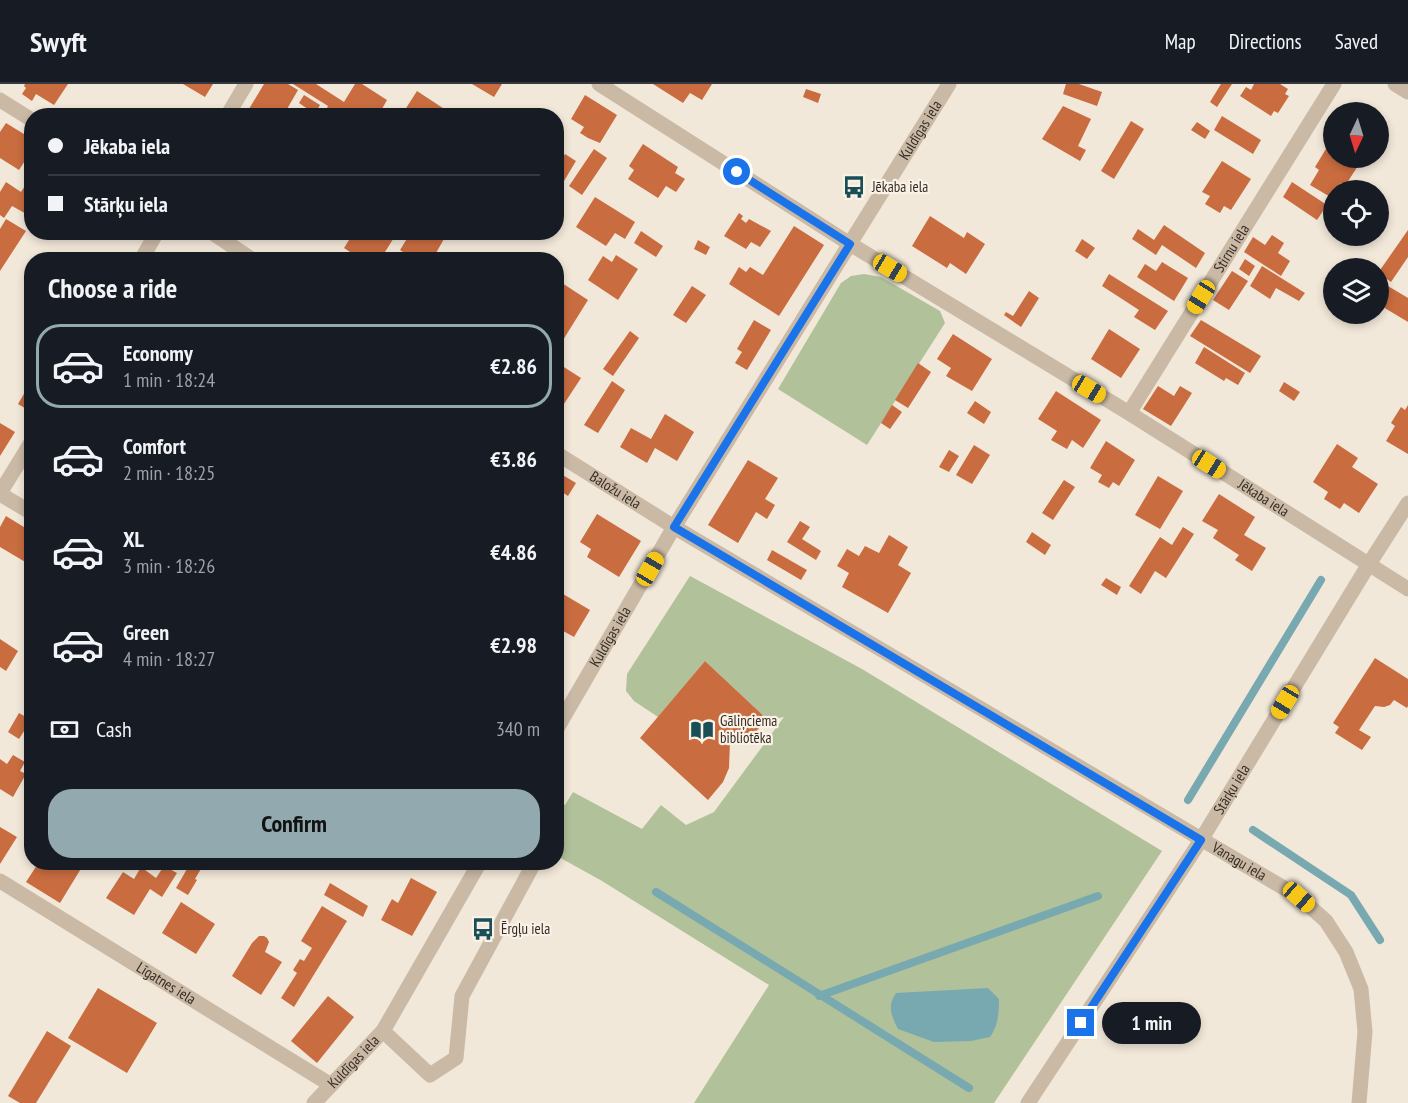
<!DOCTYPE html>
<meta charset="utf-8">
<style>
:root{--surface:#171b24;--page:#20242c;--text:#f1f3f6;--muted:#9ea1a6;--line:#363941;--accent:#91a9af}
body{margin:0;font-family:"PT Sans Narrow",sans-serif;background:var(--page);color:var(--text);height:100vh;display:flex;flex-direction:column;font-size:22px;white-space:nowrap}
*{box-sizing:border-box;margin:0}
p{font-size:20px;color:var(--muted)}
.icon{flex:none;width:33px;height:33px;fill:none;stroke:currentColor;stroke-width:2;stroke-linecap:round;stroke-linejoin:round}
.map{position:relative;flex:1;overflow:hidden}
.panel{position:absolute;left:24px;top:168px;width:540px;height:618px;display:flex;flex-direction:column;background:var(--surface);border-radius:24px;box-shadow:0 3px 9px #0003}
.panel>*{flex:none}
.hud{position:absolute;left:24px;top:24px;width:540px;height:132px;border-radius:24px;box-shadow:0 3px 9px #0003;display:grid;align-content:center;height:132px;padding:0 24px;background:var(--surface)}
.needle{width:39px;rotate:184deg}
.fabs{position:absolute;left:1323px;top:18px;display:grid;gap:12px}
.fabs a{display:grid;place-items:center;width:66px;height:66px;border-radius:50%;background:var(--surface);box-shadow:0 3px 9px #0003;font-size:30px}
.end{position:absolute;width:27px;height:27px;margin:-14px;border:8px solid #1a73e8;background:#fff;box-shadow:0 0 0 3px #fff}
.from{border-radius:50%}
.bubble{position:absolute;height:42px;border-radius:21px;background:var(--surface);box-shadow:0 3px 9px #0003;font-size:20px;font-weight:700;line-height:42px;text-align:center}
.car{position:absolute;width:18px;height:36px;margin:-18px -9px;border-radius:8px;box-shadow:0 0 4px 2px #0007;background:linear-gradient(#f5c518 24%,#345 0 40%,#f5c518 0 76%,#345 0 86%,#f5c518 0)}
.hud b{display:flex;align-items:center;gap:21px;height:57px;font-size:22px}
.hud b+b{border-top:2px solid var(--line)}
.hud i{width:15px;height:15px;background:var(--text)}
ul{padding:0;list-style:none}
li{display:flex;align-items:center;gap:18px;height:84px;margin:0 12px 9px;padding:0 12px;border:3px solid transparent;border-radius:24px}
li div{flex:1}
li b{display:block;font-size:22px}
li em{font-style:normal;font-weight:700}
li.selected{border-color:var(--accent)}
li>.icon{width:54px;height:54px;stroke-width:1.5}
h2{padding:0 24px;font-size:27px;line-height:72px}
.pay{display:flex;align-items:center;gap:15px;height:66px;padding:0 24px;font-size:22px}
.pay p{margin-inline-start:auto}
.action{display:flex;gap:12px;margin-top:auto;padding:12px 24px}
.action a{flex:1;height:69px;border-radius:24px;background:var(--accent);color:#111;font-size:24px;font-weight:700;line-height:69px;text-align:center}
header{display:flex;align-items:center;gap:36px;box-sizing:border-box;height:84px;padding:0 30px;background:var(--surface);border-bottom:2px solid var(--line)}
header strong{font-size:28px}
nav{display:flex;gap:33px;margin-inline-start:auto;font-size:21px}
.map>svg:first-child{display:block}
</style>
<header>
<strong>Swyft</strong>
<nav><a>Map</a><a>Directions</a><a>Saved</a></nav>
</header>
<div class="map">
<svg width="1408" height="1019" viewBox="0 0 1408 1019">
<rect width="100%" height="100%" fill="#f2e8d9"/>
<!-- green -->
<path fill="#b1c199" d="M864 190 881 193 940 227 945 239 867 361 778 305 841 199 851 192Z
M690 492 862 585 1162 767 994 1019H694L769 901 602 797 557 772V717L565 721 573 708 642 745 661 721 686 741 714 728 784 633 768 636 705 577 658 633 634 617 626 607 627 590Z"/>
<!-- water -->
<path fill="#78a9b0" d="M988 904 999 915C999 929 998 942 990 953L971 957 934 958 898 945C891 931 887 922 896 909Z"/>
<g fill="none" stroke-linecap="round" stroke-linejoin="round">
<!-- stream -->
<path stroke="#78a9b0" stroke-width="8" d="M1188 716 1321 496
M1253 746 1351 811 1380 856
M656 808 969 1004
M819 912 1098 812"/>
</g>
<!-- building -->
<path fill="#c96c40" d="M25 0H68L54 21 36 10 32 17 22 10 26 4 24 2Z
M183 0H213L205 13Z
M264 0H288L298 6 283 32 246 30Z
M293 0H316L344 18 355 0H362L387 16 378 32H364L360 29 358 32H339L327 24 328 22Z
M472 0H502L494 13Z
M653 0H712L702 16 690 9 683 19Z
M1066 0H1079L1102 8 1097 22 1063 10Z
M1221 0H1232L1217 23 1210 18Z
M1254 0H1280L1288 5 1285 10 1289 12 1278 29 1274 27 1271 32 1240 12 1246 3 1251 6Z
M806 5 821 10 818 19 803 13Z
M417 7 455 32H401Z
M304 11 320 21 315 30 299 19Z
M585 11 617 31 600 59 588 54 580 49 584 43 571 35Z
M1063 22 1091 35 1078 62 1086 66 1080 77 1042 55Z
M1222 32 1261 56 1253 70 1214 46Z
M1131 37 1144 45 1114 95 1101 87Z
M1197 38 1210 47 1205 55 1191 46Z
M6 39 32 55V66L19 86 0 74V48Z
M1332 55 1334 56V74H1363L1345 102 1341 99 1337 106H1334L1332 114 1310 101 1319 86 1315 83Z
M643 60 678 83 675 89 685 95 676 108 666 102 658 114 628 95 634 86 629 82Z
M594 65 607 74 582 111 569 102Z
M565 70 576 77 561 102 557 99 559 94 556 93V84Z
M1222 77 1251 95 1231 126 1224 122 1220 129 1205 120 1210 112 1202 108Z
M32 91V129L30 132 12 122 4 134 0 131V108L6 98 21 108Z
M1292 98 1327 121 1317 136 1283 113Z
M595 113 635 138 625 155 615 149 606 162 576 143Z
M739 129 743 132 741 135 746 139 749 135 771 147 760 163 751 158 746 165 724 152Z
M930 132 964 154 967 148 985 160 966 190 950 179 947 184 912 162Z
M6 135 26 147 0 187V145Z
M1164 141 1205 169 1196 184 1162 161 1156 171 1132 155 1138 145 1154 156Z
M794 142 824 161 779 232 729 200 739 183 746 188 750 183 763 191Z
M1408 146V173L1391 198 1384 193 1381 197 1378 195V189Z
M641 147 663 162 656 173 634 159Z
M354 148H389L395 152 380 176H362L344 164Z
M411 148H448L432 176H412V174L400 166Z
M1272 151 1284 159 1278 169 1290 177 1281 192 1244 168 1253 153 1265 161Z
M1082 155 1095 164 1087 175 1075 167Z
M698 156 710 163 706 171 694 165Z
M616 171 638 185 618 216 588 196 603 172 612 178Z
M1245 175 1255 182 1249 192 1239 185Z
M1162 178 1188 194 1174 217 1137 193 1145 180 1156 187Z
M1262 182 1305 209 1299 217 1276 204 1270 215 1250 202Z
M1232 187 1248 197 1229 226 1213 216Z
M1109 190 1168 227 1155 246 1134 233 1139 226 1102 202Z
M562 199 588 216 563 256 556 252V207Z
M692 202 706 211 686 239 673 231Z
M1388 202 1408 214V238L1378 220Z
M1029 207 1039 214 1021 243 1004 231 1006 228 1013 232Z
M754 236 771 246 747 286 735 279 742 268 737 265Z
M1201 236 1261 272 1250 289 1190 252Z
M1109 245 1140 265 1121 294 1091 275Z
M630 247 639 254 613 292 603 285Z
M953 250 992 275 972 307 946 292 951 284 937 275Z
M1204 263 1245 289 1238 301 1226 294 1224 297 1195 279Z
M556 278 581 294 562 323 556 320Z
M918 279 931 288 908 324 895 316Z
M612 297 625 306 598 349 584 341Z
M1284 298 1300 308 1294 317 1279 307Z
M1158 302 1174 312 1180 302 1192 309 1171 342 1143 325Z
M28 303 32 305V320L28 326 18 320Z
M1056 307 1101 336 1083 364 1072 356 1067 365 1051 356 1057 347 1038 335Z
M975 317 991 328 984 340 967 329Z
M892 321 902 328 890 345 881 339Z
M1408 321V370L1386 357 1395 342 1391 339 1401 323 1405 326Z
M665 330 694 348 677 377 655 364 647 379 620 363 631 344 651 355Z
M0 339 15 348 0 372Z
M1106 357 1135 376 1119 402 1113 398 1109 404 1098 398 1102 391 1090 384Z
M1337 360 1358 374 1352 383 1378 400 1359 429 1344 419 1340 425 1324 415 1328 408 1313 398Z
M974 361 990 371 972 400 956 391Z
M949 366 959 372 949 388 939 383Z
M748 376 778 394 765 415 775 421 767 435 756 428 738 459 708 441Z
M556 387 576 399 568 412 556 404Z
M1158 392 1183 407 1160 445 1135 431Z
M1064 396 1075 403 1053 436 1042 429Z
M1219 410 1255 433 1244 451 1266 464 1252 487 1235 476 1239 471 1213 454 1218 446 1202 437Z
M597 430 641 457 619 493 587 473 591 465 580 458Z
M6 432 32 448V472L27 479 0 463V443Z
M800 437 810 443 802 455 821 467 816 476 787 458Z
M1183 443 1194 450 1166 494 1155 487 1141 510 1129 502 1160 453 1172 461Z
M1032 448 1051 461 1045 471 1026 458Z
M889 451 908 463 898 481 911 489 888 529 842 503 849 489 837 482 847 465 859 472 865 462 879 469Z
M772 466 807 486 801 496 767 476Z
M1106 494 1121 503 1117 511 1101 501Z
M558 507 590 526 574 553 556 543V510Z
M0 555 18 567 6 587 0 583Z
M1375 574 1408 595V622L1407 624 1394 616 1390 621 1384 623 1375 622 1359 646 1371 653 1362 666 1335 649 1339 643 1333 639Z
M705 577 768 636 752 651 743 654H737L730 658 729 684 723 698 708 716 640 654Z
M19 629 31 636 19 655 8 648Z
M13 671 25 678 20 687 26 690 13 713 0 705V675L7 680Z
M0 743 17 753 0 780Z
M39 778H51L54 780 55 778H85L60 819 26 798Z
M191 778H205L195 795 197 796 188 811 176 804Z
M164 782 177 789 162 813 150 805 134 831 106 814 123 788 134 795 141 783 156 794Z
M411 794 437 808 412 852 381 836 392 815 398 819Z
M330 799 368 822 363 833 324 811Z
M181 818 215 840 196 870 162 849Z
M322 822 347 837 294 923 281 914 297 889 293 886 300 875 304 877 312 864 301 857Z
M259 852H264L267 854 269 858 265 868 282 878 261 911 232 892 252 859Z
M98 904 157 939 127 989 68 954Z
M328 912 354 933 317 979 291 957Z
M47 947 71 962 36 1019H20L8 1012Z"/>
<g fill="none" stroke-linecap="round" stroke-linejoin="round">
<!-- minor -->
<g stroke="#cab9a5" stroke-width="15">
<path id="s1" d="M599 0 850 160 1129 329 1408 505"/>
<path d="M1395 0 1408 8"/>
<path d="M0 16 32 36"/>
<path d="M227 32 246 0"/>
<path d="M211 148 253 176"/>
<path d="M141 176 157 148"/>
<path id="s2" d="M1129 329 1334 0"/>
<path id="s3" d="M556 369 674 443 1299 813 1326 837 1346 868 1361 905 1365 948 1359 1019"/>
<path d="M0 409 32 357"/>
<path d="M0 410 32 429"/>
<path id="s4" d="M556 646 674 443 949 0"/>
<path id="s5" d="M0 797 331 1001"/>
<path d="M383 947 430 991 456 974 462 912 533 781 529 778"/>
<path id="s6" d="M314 1019 383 947 480 778"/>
<path id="s7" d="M1028 1019 1201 756 1369 480 1408 419"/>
</g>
</g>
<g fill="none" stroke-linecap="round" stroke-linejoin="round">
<!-- route -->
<path stroke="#1a73e8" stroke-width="8" d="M737 88 850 160 674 443 1201 756 1081 939"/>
</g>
<!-- icons -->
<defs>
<g id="bus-bare" transform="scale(1.8)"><path d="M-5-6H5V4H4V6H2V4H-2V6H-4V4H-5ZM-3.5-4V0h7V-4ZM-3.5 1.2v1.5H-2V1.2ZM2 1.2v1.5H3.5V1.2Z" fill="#1b4f58" stroke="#faf2e6" stroke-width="2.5" paint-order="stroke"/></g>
<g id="library-bare" transform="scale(1.8)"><path d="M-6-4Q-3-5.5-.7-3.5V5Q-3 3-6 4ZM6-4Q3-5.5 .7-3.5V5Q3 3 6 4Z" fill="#1b4f58" stroke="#faf2e6" stroke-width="2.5" paint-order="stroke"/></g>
</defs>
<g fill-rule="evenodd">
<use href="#bus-bare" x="854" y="103"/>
<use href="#library-bare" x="702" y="646"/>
<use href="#bus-bare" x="483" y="845"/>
</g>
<g text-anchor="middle" stroke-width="4.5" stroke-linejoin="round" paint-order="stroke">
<!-- street labels -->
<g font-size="15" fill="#362d27" stroke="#faf2e6">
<text dy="5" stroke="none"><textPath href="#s4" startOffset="702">Kuldīgas iela</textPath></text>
<text dy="5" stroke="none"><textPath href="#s2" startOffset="194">Stirnu iela</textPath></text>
<text dy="5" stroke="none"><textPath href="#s3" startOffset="70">Baložu iela</textPath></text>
<text dy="5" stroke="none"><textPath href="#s1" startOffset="783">Jēkaba iela</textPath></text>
<text dy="5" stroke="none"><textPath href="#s4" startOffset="108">Kuldīgas iela</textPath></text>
<text dy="5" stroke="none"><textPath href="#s7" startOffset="374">Stārķu iela</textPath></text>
<text dy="5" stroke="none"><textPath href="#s3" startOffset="796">Vanagu iela</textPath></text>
<text dy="5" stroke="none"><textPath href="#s5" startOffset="195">Līgatnes iela</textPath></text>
<text dy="5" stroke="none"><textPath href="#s6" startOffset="57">Kuldīgas iela</textPath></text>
</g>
<!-- poi labels -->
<g font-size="15" fill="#362d27" stroke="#faf2e6" text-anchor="start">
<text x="872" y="108">Jēkaba iela</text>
<text x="720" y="642">Gāliņciema<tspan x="720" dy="17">bibliotēka</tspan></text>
<text x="501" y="850">Ērgļu iela</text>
</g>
</g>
</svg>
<div class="fabs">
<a><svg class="needle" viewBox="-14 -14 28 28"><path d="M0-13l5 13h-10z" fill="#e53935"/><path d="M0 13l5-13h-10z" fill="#9ea1a6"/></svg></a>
<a><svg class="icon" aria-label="locate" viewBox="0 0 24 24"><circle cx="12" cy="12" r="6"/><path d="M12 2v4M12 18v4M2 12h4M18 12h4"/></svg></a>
<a><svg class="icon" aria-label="layers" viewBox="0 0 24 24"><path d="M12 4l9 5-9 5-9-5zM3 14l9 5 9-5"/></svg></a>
</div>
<i class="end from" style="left:737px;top:88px"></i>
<i class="end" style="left:1081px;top:939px"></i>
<div class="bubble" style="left:1102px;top:918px;width:99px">1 min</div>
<i class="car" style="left:890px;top:184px;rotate:121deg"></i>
<i class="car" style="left:1201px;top:213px;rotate:212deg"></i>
<i class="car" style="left:1089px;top:305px;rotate:121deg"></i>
<i class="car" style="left:1209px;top:380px;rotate:122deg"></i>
<i class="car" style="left:650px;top:485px;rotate:30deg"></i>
<i class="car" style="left:1285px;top:618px;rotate:211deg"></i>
<i class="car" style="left:1299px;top:813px;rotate:131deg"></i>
<div class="hud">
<b><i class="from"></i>Jēkaba iela</b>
<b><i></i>Stārķu iela</b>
</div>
<section class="panel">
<h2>Choose a ride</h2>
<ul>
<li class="selected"><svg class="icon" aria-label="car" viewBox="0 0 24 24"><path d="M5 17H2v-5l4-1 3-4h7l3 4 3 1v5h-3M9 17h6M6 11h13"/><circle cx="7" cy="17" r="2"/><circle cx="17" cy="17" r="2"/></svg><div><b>Economy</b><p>1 min · 18:24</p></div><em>€2.86</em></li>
<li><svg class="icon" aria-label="car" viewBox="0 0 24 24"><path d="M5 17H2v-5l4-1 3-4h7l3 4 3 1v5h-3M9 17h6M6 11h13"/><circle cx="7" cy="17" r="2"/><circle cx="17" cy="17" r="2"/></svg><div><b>Comfort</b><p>2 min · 18:25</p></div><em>€3.86</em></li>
<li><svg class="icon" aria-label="car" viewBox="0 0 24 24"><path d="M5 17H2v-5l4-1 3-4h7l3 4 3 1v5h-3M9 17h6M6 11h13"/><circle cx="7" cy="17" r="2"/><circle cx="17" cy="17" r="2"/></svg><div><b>XL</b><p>3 min · 18:26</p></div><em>€4.86</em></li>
<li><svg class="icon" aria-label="car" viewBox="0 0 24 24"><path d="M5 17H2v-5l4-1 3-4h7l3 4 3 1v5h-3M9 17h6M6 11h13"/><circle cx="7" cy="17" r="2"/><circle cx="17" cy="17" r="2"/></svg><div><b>Green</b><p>4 min · 18:27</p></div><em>€2.98</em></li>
</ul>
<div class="pay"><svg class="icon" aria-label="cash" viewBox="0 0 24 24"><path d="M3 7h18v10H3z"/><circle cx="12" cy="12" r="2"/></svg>Cash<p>340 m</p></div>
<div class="action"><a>Confirm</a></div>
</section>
</div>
